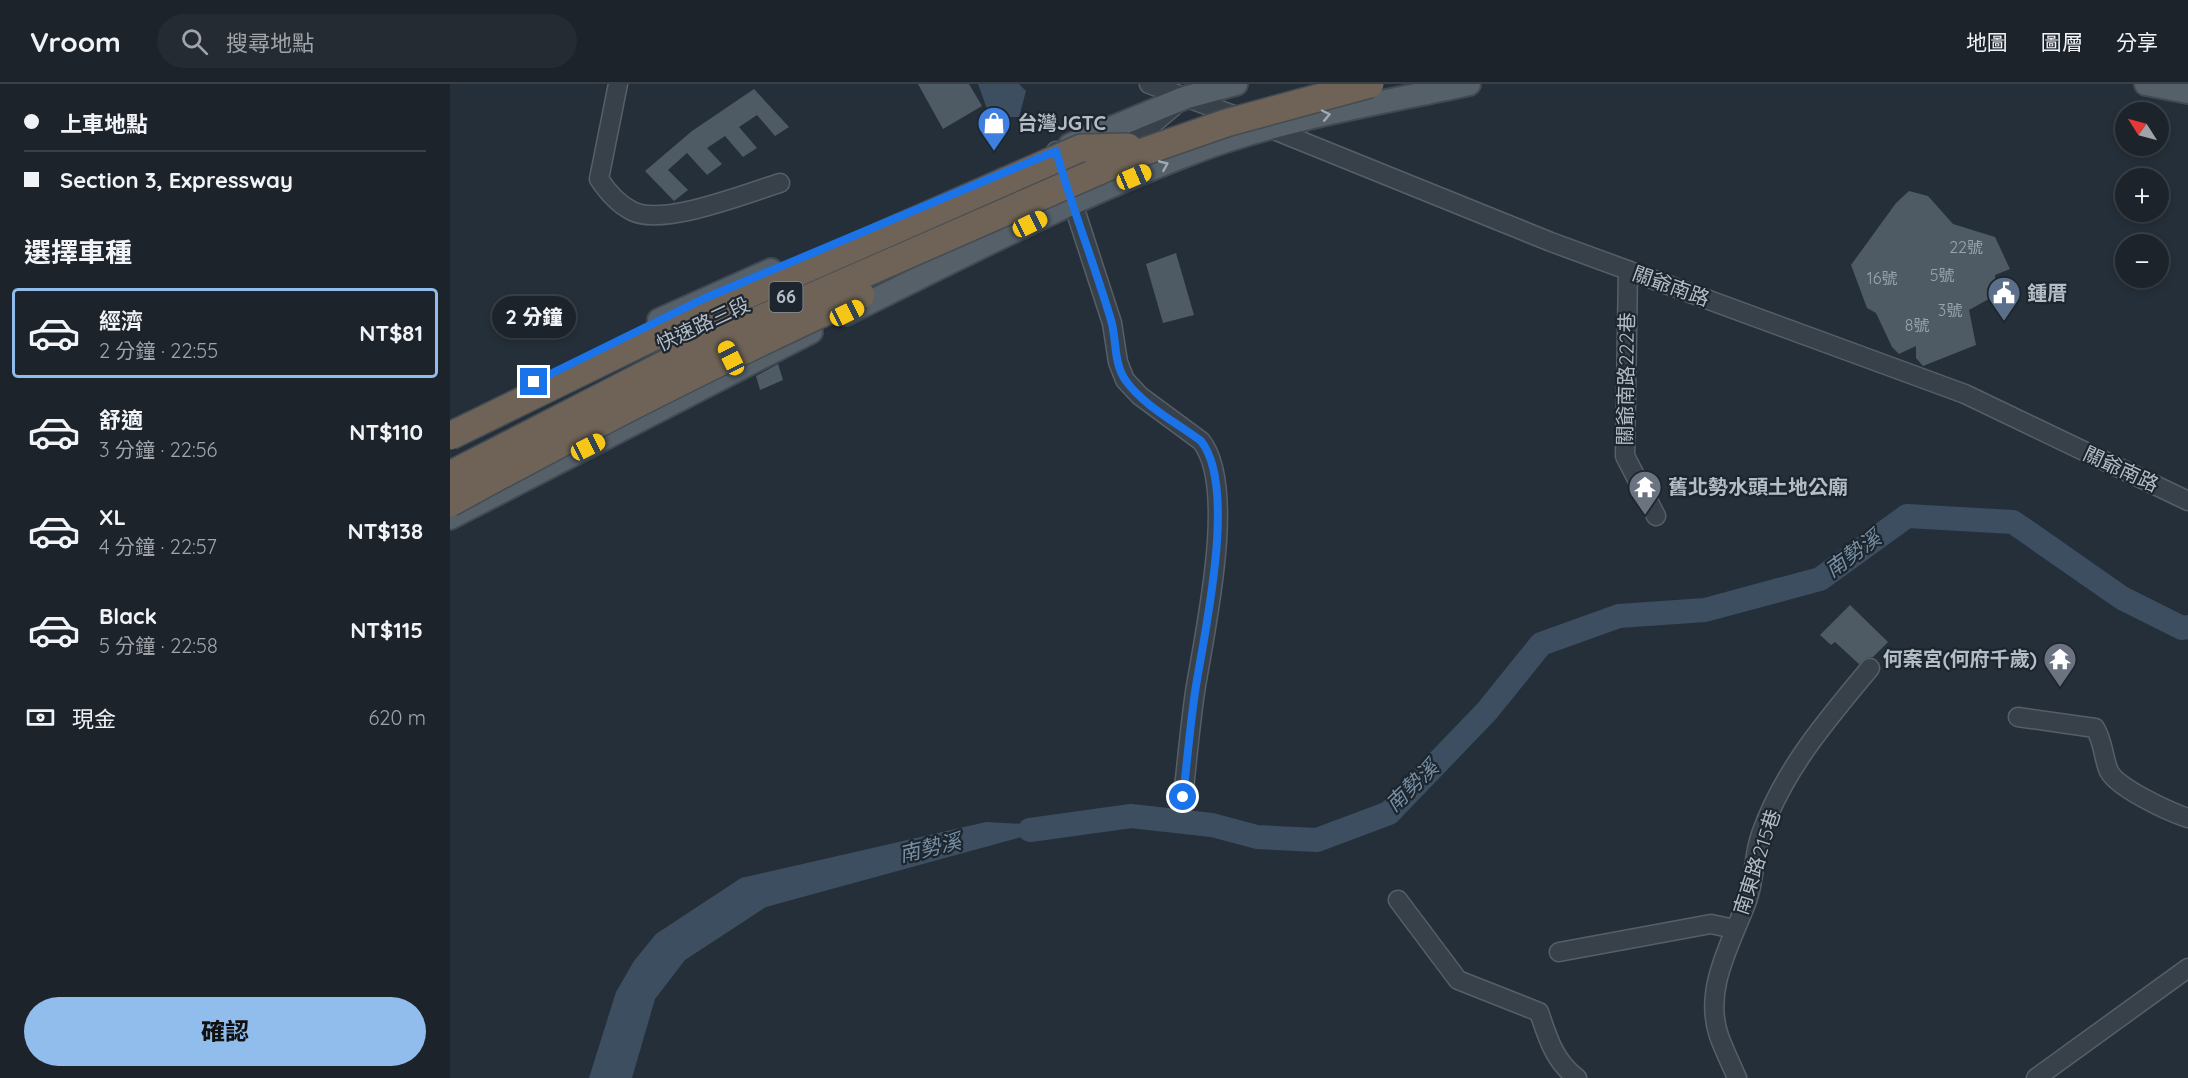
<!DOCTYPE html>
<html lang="zh-TW">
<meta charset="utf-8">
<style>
:root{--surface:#1c232b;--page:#252b33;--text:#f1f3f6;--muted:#a0a4a9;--line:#3a4047;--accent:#91bded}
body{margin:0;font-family:Quicksand,"Noto Sans TC",sans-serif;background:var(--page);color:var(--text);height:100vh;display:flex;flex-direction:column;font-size:22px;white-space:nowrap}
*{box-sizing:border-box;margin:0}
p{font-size:20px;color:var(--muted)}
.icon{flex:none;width:33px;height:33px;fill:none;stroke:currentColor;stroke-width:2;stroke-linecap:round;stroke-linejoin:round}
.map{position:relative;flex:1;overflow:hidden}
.side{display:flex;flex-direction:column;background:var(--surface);width:450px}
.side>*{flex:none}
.top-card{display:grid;align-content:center;height:132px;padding:0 24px;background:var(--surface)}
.needle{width:39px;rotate:306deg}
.controls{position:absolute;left:1665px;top:18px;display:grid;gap:12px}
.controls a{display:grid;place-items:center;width:54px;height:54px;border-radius:50%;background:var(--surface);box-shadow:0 3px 9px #0003,0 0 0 2px var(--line);font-size:30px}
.end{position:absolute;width:27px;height:27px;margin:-14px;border:8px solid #1a73e8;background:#fff;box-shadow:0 0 0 3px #fff}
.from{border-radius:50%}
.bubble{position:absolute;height:42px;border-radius:21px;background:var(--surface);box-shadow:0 3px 9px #0003,0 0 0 2px var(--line);font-size:20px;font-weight:800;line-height:42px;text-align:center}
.car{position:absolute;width:18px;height:36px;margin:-18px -9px;border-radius:8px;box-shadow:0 0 4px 2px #0007;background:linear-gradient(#f5c518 24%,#345 0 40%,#f5c518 0 76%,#345 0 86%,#f5c518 0)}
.top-card b{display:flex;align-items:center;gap:21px;height:57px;font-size:22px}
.top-card b+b{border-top:2px solid var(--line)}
.top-card i{width:15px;height:15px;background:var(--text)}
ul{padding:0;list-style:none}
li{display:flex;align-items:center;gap:18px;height:90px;margin:0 12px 9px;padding:0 12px;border:3px solid transparent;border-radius:6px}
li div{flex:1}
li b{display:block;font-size:22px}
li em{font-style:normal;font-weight:800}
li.on{border-color:var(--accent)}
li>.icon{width:54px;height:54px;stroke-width:1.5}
h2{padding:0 24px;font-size:27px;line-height:72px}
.pay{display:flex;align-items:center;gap:15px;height:66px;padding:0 24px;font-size:22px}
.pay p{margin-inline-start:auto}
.action{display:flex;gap:12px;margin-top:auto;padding:12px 24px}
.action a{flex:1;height:69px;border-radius:36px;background:var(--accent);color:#111;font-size:24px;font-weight:800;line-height:69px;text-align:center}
header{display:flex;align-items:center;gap:36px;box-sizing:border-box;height:84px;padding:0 30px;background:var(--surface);border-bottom:2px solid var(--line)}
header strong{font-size:28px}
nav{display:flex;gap:33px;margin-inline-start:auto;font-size:21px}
.search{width:420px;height:54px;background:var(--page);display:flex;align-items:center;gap:15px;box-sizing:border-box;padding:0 21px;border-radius:33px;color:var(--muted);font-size:22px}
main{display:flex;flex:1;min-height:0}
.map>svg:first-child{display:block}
</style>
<header>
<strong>Vroom</strong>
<div class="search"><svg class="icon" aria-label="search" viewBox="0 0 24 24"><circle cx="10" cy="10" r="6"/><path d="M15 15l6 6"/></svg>搜尋地點</div>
<nav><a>地圖</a><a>圖層</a><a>分享</a></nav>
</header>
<main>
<section class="side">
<div class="top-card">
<b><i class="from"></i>上車地點</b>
<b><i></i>Section 3, Expressway</b>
</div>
<h2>選擇車種</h2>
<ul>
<li class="on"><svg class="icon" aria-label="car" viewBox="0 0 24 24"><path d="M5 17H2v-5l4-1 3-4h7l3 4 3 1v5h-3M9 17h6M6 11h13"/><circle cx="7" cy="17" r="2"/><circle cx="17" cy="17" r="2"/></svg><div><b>經濟</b><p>2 分鐘 · 22:55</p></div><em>NT$81</em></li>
<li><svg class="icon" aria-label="car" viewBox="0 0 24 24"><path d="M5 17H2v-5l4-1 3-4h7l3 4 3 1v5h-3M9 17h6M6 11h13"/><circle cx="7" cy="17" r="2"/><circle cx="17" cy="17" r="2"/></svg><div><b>舒適</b><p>3 分鐘 · 22:56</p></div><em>NT$110</em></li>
<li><svg class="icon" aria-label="car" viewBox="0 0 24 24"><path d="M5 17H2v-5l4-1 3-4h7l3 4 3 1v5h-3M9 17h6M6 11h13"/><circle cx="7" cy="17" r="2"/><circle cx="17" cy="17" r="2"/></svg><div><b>XL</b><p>4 分鐘 · 22:57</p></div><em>NT$138</em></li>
<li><svg class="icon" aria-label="car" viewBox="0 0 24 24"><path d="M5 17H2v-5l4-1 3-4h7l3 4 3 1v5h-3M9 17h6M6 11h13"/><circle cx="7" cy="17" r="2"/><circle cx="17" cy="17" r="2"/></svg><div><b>Black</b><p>5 分鐘 · 22:58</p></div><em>NT$115</em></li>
</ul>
<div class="pay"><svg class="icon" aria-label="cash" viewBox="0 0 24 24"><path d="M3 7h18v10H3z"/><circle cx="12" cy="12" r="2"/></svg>現金<p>620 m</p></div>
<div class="action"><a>確認</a></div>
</section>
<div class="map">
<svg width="1738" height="994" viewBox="0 0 1738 994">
<rect width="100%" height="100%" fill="#252f39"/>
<!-- water -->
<path fill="#3c4e60" d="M528 0H569L576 7 569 33H540Z
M536 738 612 742 316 823 235 876 205 915 182 994H139L166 908 184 877 206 850 291 794Z"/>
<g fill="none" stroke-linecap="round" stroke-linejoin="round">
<!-- river -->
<path stroke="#3c4e60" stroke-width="24" d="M580 746 681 732 762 741 807 753 867 756 939 729 1037 627 1091 560 1169 532 1255 526 1370 495 1457 432 1563 438 1672 514 1732 544 1738 543"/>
</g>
<!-- building -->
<path fill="#4e5a64" d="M468 0H519L532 22 493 45Z
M304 5 339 43 325 52 307 31 289 43 307 64 293 73 275 52 257 64 272 80 257 91 237 69 218 86 238 106 224 117 195 87 242 47Z
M1459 107 1478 112 1503 140 1545 153 1560 185 1545 191 1546 211 1519 226 1526 261 1473 282 1466 274V262L1449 270 1442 263 1426 229 1417 224 1401 181 1446 119Z
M726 169 744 231 713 239 696 180Z
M328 280 333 296 310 306 306 292Z
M1400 521 1438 558 1423 573 1416 574 1409 580 1385 558 1381 561 1370 551Z"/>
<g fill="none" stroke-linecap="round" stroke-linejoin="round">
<!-- minor casing -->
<g stroke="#565f67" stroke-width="21">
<path id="minor" d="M168 0 149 95C157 107 168 120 182 127 213 143 297 109 330 99
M699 0 819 44 1101 158 1515 310 1738 417
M659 60 698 44 723 23
M606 67 662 239 668 278 675 296 690 312 751 357C788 403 754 550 745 608 740 643 737 678 733 713
M1178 186 1175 372 1206 432
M1568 633 1645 644C1653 657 1653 671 1658 685 1664 703 1720 728 1738 734
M948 816 1008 896 1089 928C1098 954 1104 977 1127 994
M1109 868 1261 840 1284 845
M1287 994C1281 980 1274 966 1269 952 1253 905 1281 860 1297 817 1305 796 1303 772 1311 750 1334 685 1377 636 1420 584
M1586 994 1738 884"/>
</g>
<!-- major casing -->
<g stroke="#414a52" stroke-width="26">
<path id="major" d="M1696 0 1738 8
M620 61 734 14 786 0
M396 230C510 174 623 114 742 69 831 35 927 20 1019 0
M209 236 321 186
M0 434 361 248"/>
</g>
<!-- minor -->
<use href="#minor" stroke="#384149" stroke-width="18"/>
<!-- major -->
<use href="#major" stroke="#566069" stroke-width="22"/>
<!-- highway-bridge casing -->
<g stroke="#434c54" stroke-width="30" stroke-linecap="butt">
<path id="highway-bridge" d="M0 352 217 246 631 64 678 63
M0 391 258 258 690 69 776 39 920 0
M0 419C134 345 272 275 411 211"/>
</g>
<!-- highway-bridge -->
<use href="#highway-bridge" stroke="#6e6356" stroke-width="27"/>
</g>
<!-- one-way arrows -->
<defs><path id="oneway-chevron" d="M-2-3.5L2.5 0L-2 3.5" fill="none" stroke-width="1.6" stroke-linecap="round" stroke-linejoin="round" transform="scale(1.5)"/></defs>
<g stroke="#a1aab3">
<use href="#oneway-chevron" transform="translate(876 31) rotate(-12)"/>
<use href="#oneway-chevron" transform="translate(714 81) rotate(-23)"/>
</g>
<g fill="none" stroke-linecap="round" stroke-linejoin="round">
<!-- route -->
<path stroke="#1a73e8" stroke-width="8" d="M84 298 253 215 606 67C622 124 644 179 661 236 667 256 663 279 676 297 694 322 727 339 751 357 788 404 754 549 745 608 740 643 737 678 733 713"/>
</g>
<!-- icons -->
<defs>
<g id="shop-pin" transform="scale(1.725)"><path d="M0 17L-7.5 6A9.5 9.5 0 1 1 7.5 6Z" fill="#3f7fe0" stroke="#1d262e"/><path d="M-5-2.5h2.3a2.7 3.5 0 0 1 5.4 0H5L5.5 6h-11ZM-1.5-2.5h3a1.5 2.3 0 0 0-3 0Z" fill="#fff"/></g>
<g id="civic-pin" transform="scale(1.725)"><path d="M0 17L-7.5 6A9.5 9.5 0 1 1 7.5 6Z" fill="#5c6f8a" stroke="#1d262e"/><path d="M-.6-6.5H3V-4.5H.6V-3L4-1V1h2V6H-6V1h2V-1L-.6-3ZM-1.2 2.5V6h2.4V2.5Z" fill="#fff"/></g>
<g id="temple-pin" transform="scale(1.725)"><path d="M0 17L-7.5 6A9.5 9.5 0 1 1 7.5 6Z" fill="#6b7280" stroke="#1d262e"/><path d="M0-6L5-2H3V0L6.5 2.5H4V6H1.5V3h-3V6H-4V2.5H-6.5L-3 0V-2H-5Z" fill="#fff"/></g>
</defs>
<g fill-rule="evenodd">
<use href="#shop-pin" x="544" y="39"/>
<use href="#civic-pin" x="1554" y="209"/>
<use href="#temple-pin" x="1195" y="403"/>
<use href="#temple-pin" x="1610" y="575"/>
</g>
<g text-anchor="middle" stroke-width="4.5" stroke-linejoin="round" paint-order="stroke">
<!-- number labels -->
<g font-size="16" fill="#9aa4ad">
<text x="1516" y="169">22號</text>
<text x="1492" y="197">5號</text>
<text x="1432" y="200">16號</text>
<text x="1500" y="232">3號</text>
<text x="1467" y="247">8號</text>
</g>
<!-- shield labels -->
<rect fill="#1d262e" stroke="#878f98" stroke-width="1.5" x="319.5" y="198" width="33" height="30" rx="4.5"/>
<g font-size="18" font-weight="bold" fill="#b4bcc5">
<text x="336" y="219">66</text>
</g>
<!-- poi labels -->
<g font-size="20" font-weight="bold" fill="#b4bcc5" stroke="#1d262e" text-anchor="start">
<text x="567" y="46">台灣JGTC</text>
<text x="1577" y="216">鍾厝</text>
<text x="1218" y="410">舊北勢水頭土地公廟</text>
<text x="1587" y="582" text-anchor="end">何案宮(何府千歲)</text>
</g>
<!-- street labels -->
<g font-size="20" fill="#b4bcc5" stroke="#1d262e">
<text transform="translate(1221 202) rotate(20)" y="7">關爺南路</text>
<text transform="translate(253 240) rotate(-25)" y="7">快速路三段</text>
<text transform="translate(1176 295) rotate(-89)" y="7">關爺南路222巷</text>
<text transform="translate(1671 385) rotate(25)" y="7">關爺南路</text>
<text transform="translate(1307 778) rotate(-72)" y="7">南東路215巷</text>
</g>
<!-- water labels -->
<g font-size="21" font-style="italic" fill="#778fa5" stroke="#1d262e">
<text transform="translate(1403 470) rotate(-36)" y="7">南勢溪</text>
<text transform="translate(962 702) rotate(-44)" y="7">南勢溪</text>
<text transform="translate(480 764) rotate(-13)" y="7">南勢溪</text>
</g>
</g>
</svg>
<div class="controls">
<a><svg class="needle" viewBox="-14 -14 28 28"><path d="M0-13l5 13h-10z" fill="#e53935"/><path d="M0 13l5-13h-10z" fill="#a0a4a9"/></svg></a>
<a>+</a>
<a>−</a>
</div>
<i class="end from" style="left:733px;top:713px"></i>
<i class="end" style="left:84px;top:298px"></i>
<div class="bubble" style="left:42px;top:212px;width:84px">2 分鐘</div>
<i class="car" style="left:684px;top:93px;rotate:67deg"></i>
<i class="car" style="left:580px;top:140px;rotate:64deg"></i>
<i class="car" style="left:397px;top:229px;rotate:64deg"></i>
<i class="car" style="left:281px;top:274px;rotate:334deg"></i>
<i class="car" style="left:138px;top:363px;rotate:63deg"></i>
</div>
</main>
